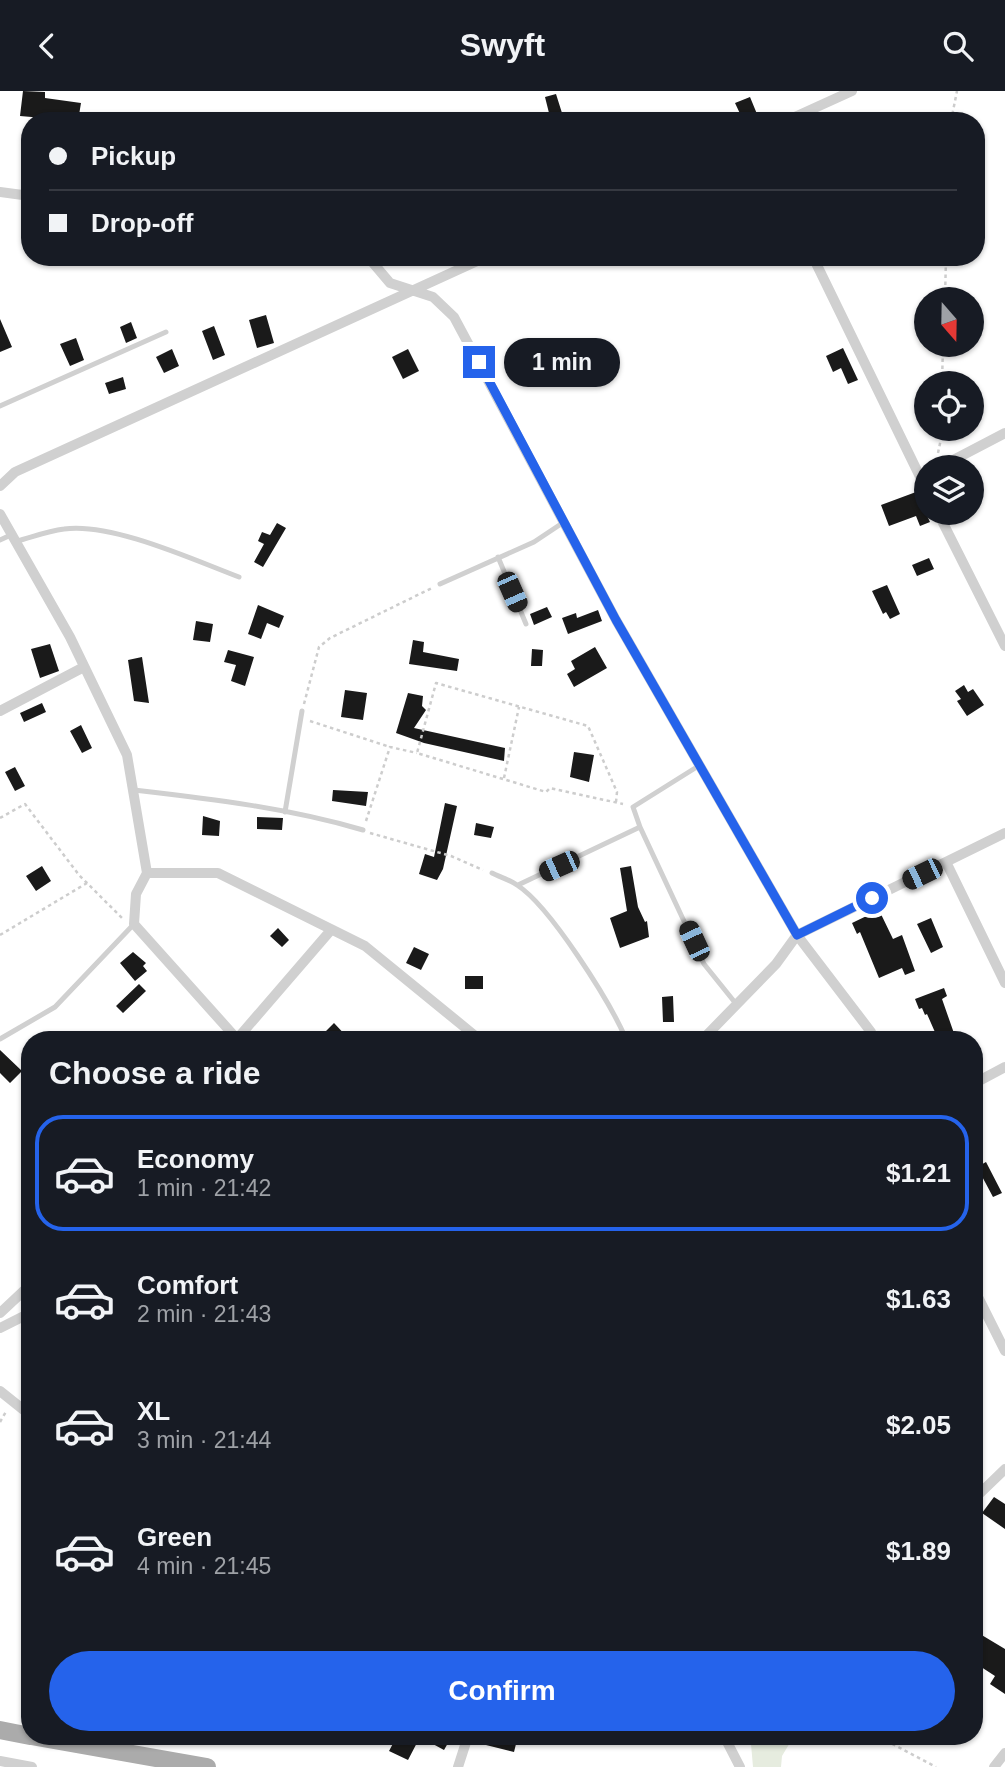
<!DOCTYPE html>
<meta charset="utf-8">
<style>
:root{--surface:#171b24;--page:#242831;--text:#f1f3f6;--muted:#9ea1a6;--line:#363941;--accent:#2563eb}
body{margin:0;font-family:Arial,sans-serif;background:var(--page);color:var(--text);height:100vh;display:flex;flex-direction:column;font-size:26px;white-space:nowrap}
*{box-sizing:border-box;margin:0}
p{font-size:23px;color:var(--muted)}
.icon{flex:none;width:38px;height:38px;fill:none;stroke:currentColor;stroke-width:2;stroke-linecap:round;stroke-linejoin:round}
.map{position:relative;flex:1;overflow:hidden}
.side{position:absolute;left:21px;top:940px;width:962px;height:714px;display:flex;flex-direction:column;background:var(--surface);border-radius:28px;box-shadow:0 2px 5px #0004}
.side>*{flex:none}
.banner{position:absolute;left:21px;top:21px;width:964px;height:154px;border-radius:28px;box-shadow:0 2px 5px #0004;display:grid;align-content:center;height:154px;padding:0 28px;background:var(--surface)}
.needle{width:46px;rotate:160deg}
.fabs{position:absolute;left:914px;top:196px;display:grid;gap:14px}
.fabs a{display:grid;place-items:center;width:70px;height:70px;border-radius:50%;background:var(--surface);box-shadow:0 2px 5px #0004;font-size:35px}
.end{position:absolute;width:32px;height:32px;margin:-16px;border:9px solid #2563eb;background:#fff;box-shadow:0 0 0 4px #fff}
.from{border-radius:50%}
.bubble{position:absolute;height:49px;border-radius:24px;background:var(--surface);box-shadow:0 2px 5px #0004;font-size:23px;font-weight:600;line-height:49px;text-align:center}
.car{position:absolute;width:21px;height:42px;margin:-21px -10px;border-radius:9px;box-shadow:0 0 5px 2px #0007;background:linear-gradient(#222 24%,#8ab4d8 0 40%,#222 0 76%,#8ab4d8 0 86%,#222 0)}
.banner b{display:flex;align-items:center;gap:24px;height:66px;font-size:26px}
.banner b+b{border-top:2px solid var(--line)}
.banner i{width:18px;height:18px;background:var(--text)}
ul{padding:0;list-style:none}
li{display:flex;align-items:center;gap:21px;height:116px;margin:0 14px 10px;padding:0 14px;border:4px solid transparent;border-radius:28px}
li div{flex:1}
li b{display:block;font-size:26px}
li em{font-style:normal;font-weight:600}
li.current{border-color:var(--accent)}
li>.icon{width:63px;height:63px;stroke-width:1.5}
h2{padding:0 28px;font-size:32px;line-height:84px}
.button{display:flex;gap:14px;margin-top:auto;padding:14px 28px}
.button a{flex:1;height:80px;border-radius:42px;background:var(--accent);color:#fff;font-size:28px;font-weight:600;line-height:80px;text-align:center}
header{display:flex;justify-content:space-between;align-items:center;height:91px;padding:0 28px;background:var(--surface);font-size:32px;font-weight:600}
.map>svg:first-child{display:block}
</style>
<header><svg class="icon" aria-label="back" viewBox="0 0 24 24"><path d="M15 5l-7 7 7 7"/></svg>Swyft<svg class="icon" aria-label="search" viewBox="0 0 24 24"><circle cx="10" cy="10" r="6"/><path d="M15 15l6 6"/></svg></header>
<div class="map">
<svg width="1005" height="1676" viewBox="0 0 1005 1676">
<rect width="100%" height="100%" fill="#fff"/>
<!-- green -->
<path fill="#e6ecdf" d="M744 1645H794L782 1665 781 1676H753L751 1653 742 1648Z"/>
<!-- building -->
<path fill="#1a1a1a" d="M23 0 45 1V7L81 12 78 30 20 25Z
M556 3 562 22 550 26 545 6Z
M750 6 757 23 743 29 735 12Z
M266 224 274 252 257 257 249 229Z
M0 228 12 256 0 261Z
M131 231 137 247 126 252 120 236Z
M214 235 225 264 213 269 202 240Z
M76 247 84 269 70 275 60 253Z
M843 257 858 289 848 293 841 277 833 281 826 265Z
M172 258 179 275 164 282 156 266Z
M408 258 419 280 403 288 392 266Z
M123 286 126 298 109 303 105 292Z
M916 401 930 431 920 435 916 425 889 435 881 414Z
M277 432 286 437 263 476 254 471 264 453 258 450 262 441 270 444Z
M929 467 934 478 917 485 912 474Z
M887 494 900 523 890 528 886 521 883 523 872 500Z
M258 514 284 525 279 537 267 532 261 548 248 543Z
M547 516 552 526 534 534 530 523Z
M598 519 602 530 568 543 562 527 576 522 577 527Z
M196 530 213 533 210 551 193 549Z
M413 549 424 551 423 561 459 568 457 580 409 573Z
M50 553 59 580 40 587 31 558Z
M595 556 607 577 574 596 567 583 575 578 571 570Z
M532 558 543 559 542 575H531Z
M228 559 254 566 245 595 231 590 236 574 224 571Z
M142 566 149 612 134 610 128 569Z
M964 594 968 601 973 598 984 614 967 625 957 610 961 608 955 600Z
M345 599 367 602 363 629 341 626Z
M408 602 423 605 422 615 426 619 414 637 505 657 504 670 424 652 396 642Z
M42 612 46 621 24 631 20 622Z
M81 634 92 657 82 662 70 640Z
M574 661 594 664 589 691 570 686Z
M15 676 25 695 15 700 5 681Z
M333 699 368 701 366 715 332 710Z
M445 712 457 715 443 778 437 789 419 783 425 763 434 766Z
M203 725 220 730 219 745 202 744Z
M257 726 283 727 282 739 257 738Z
M476 732 494 736 491 747 474 744Z
M42 775 51 790 36 800 26 785Z
M631 775 638 816 645 831 647 830 649 846 620 857 610 827 627 820 620 777Z
M879 819 893 848 902 844 915 880 905 884 902 877 879 887 860 841 857 843 852 832Z
M931 827 943 856 931 862 917 833Z
M278 837 289 849 282 856 270 845Z
M414 856 429 863 421 879 406 872Z
M133 861 146 872 143 875 147 880 135 890 120 872Z
M465 885H483V898H465Z
M139 893 146 900 123 922 116 915Z
M944 897 947 905 942 908 956 948H938L927 923 925 924 922 917 919 918 915 908Z
M673 905 674 931H663L662 906Z
M334 932 349 948H331L324 942Z
M0 959 22 980 10 992 0 982Z
M986 1071 1002 1102 993 1106 977 1076Z
M994 1406 1005 1413V1438L982 1422Z
M975 1540 1005 1558V1603L990 1593 995 1585 975 1572Z
M397 1645H452L444 1659 420 1646 408 1669 389 1660Z
M476 1645H518L514 1661 474 1651Z"/>
<g fill="none" stroke-linecap="round" stroke-linejoin="round">
<!-- path -->
<path stroke="#cdcdcd" stroke-width="2.5" stroke-dasharray="3.5 3.5" stroke-linecap="butt" d="M951 30 957 0
M945 208 946 166
M942 292 943 254
M938 362 943 338
M304 613 319 556 330 547 434 496
M310 630 390 656
M504 687 519 616
M616 711 617 701 588 635 436 592 417 662 546 701 550 697 623 713
M0 727 25 713 79 784 122 827
M366 730 390 656 417 662
M370 742 451 765 483 779
M0 844 87 792
M0 1331 7 1319
M885 1645 883 1648 936 1676"/>
<!-- service -->
<path stroke="#d0d0d0" stroke-width="5" d="M0 315 166 241
M0 449 13 443
M17 450C32 446 48 440 64 438 111 431 194 469 239 486
M498 466 526 533
M440 493 534 451 564 431
M134 699C212 708 288 717 363 739
M285 721 302 620
M640 736 704 873 737 914
M492 782C500 786 510 789 517 794 550 815 610 911 626 948
M518 794 640 736 633 716 700 674
M0 948 55 916 134 833"/>
<!-- minor -->
<path stroke="#d0d0d0" stroke-width="10" d="M786 30 852 0
M0 101 30 105
M368 166 390 192 433 206 454 226 616 529 797 844 871 941 873 948
M813 166 926 398
M940 376 1005 342
M0 395 15 381 486 166
M938 422 1005 555
M0 423 70 546 127 664 147 782 136 803 134 833 237 948
M0 620 82 577
M946 771 1005 892
M147 782H218L365 855 479 948
M237 948 331 839
M703 948 776 873 797 844 1005 742
M975 992 1005 976
M975 1200 1005 1260
M0 1222 30 1194
M0 1237 24 1225 30 1226
M0 1300 30 1324
M975 1407 1005 1378
M724 1645 740 1676
M0 1670 32 1676
M458 1676 468 1645
M994 1676 1005 1662"/>
<!-- primary -->
<path stroke="#ababab" stroke-width="18" d="M0 1639 30 1645
M31 1645 207 1676"/>
</g>
<g fill="none" stroke-linecap="round" stroke-linejoin="round">
<!-- route -->
<path stroke="#2563eb" stroke-width="9" d="M479 271 616 529 797 844 872 807"/>
</g>
</svg>
<div class="fabs">
<a><svg class="needle" viewBox="-14 -14 28 28"><path d="M0-13l5 13h-10z" fill="#e53935"/><path d="M0 13l5-13h-10z" fill="#9ea1a6"/></svg></a>
<a><svg class="icon" aria-label="locate" viewBox="0 0 24 24"><circle cx="12" cy="12" r="6"/><path d="M12 2v4M12 18v4M2 12h4M18 12h4"/></svg></a>
<a><svg class="icon" aria-label="layers" viewBox="0 0 24 24"><path d="M12 4l9 5-9 5-9-5zM3 14l9 5 9-5"/></svg></a>
</div>
<i class="end from" style="left:872px;top:807px"></i>
<i class="end" style="left:479px;top:271px"></i>
<div class="bubble" style="left:504px;top:247px;width:116px">1 min</div>
<i class="car" style="left:512px;top:501px;rotate:156deg"></i>
<i class="car" style="left:559px;top:775px;rotate:246deg"></i>
<i class="car" style="left:922px;top:783px;rotate:244deg"></i>
<i class="car" style="left:694px;top:850px;rotate:335deg"></i>
<div class="banner">
<b><i class="from"></i>Pickup</b>
<b><i></i>Drop-off</b>
</div>
<section class="side">
<h2>Choose a ride</h2>
<ul>
<li class="current"><svg class="icon" aria-label="car" viewBox="0 0 24 24"><path d="M5 17H2v-5l4-1 3-4h7l3 4 3 1v5h-3M9 17h6M6 11h13"/><circle cx="7" cy="17" r="2"/><circle cx="17" cy="17" r="2"/></svg><div><b>Economy</b><p>1 min · 21:42</p></div><em>$1.21</em></li>
<li><svg class="icon" aria-label="car" viewBox="0 0 24 24"><path d="M5 17H2v-5l4-1 3-4h7l3 4 3 1v5h-3M9 17h6M6 11h13"/><circle cx="7" cy="17" r="2"/><circle cx="17" cy="17" r="2"/></svg><div><b>Comfort</b><p>2 min · 21:43</p></div><em>$1.63</em></li>
<li><svg class="icon" aria-label="car" viewBox="0 0 24 24"><path d="M5 17H2v-5l4-1 3-4h7l3 4 3 1v5h-3M9 17h6M6 11h13"/><circle cx="7" cy="17" r="2"/><circle cx="17" cy="17" r="2"/></svg><div><b>XL</b><p>3 min · 21:44</p></div><em>$2.05</em></li>
<li><svg class="icon" aria-label="car" viewBox="0 0 24 24"><path d="M5 17H2v-5l4-1 3-4h7l3 4 3 1v5h-3M9 17h6M6 11h13"/><circle cx="7" cy="17" r="2"/><circle cx="17" cy="17" r="2"/></svg><div><b>Green</b><p>4 min · 21:45</p></div><em>$1.89</em></li>
</ul>
<div class="button"><a>Confirm</a></div>
</section>
</div>
